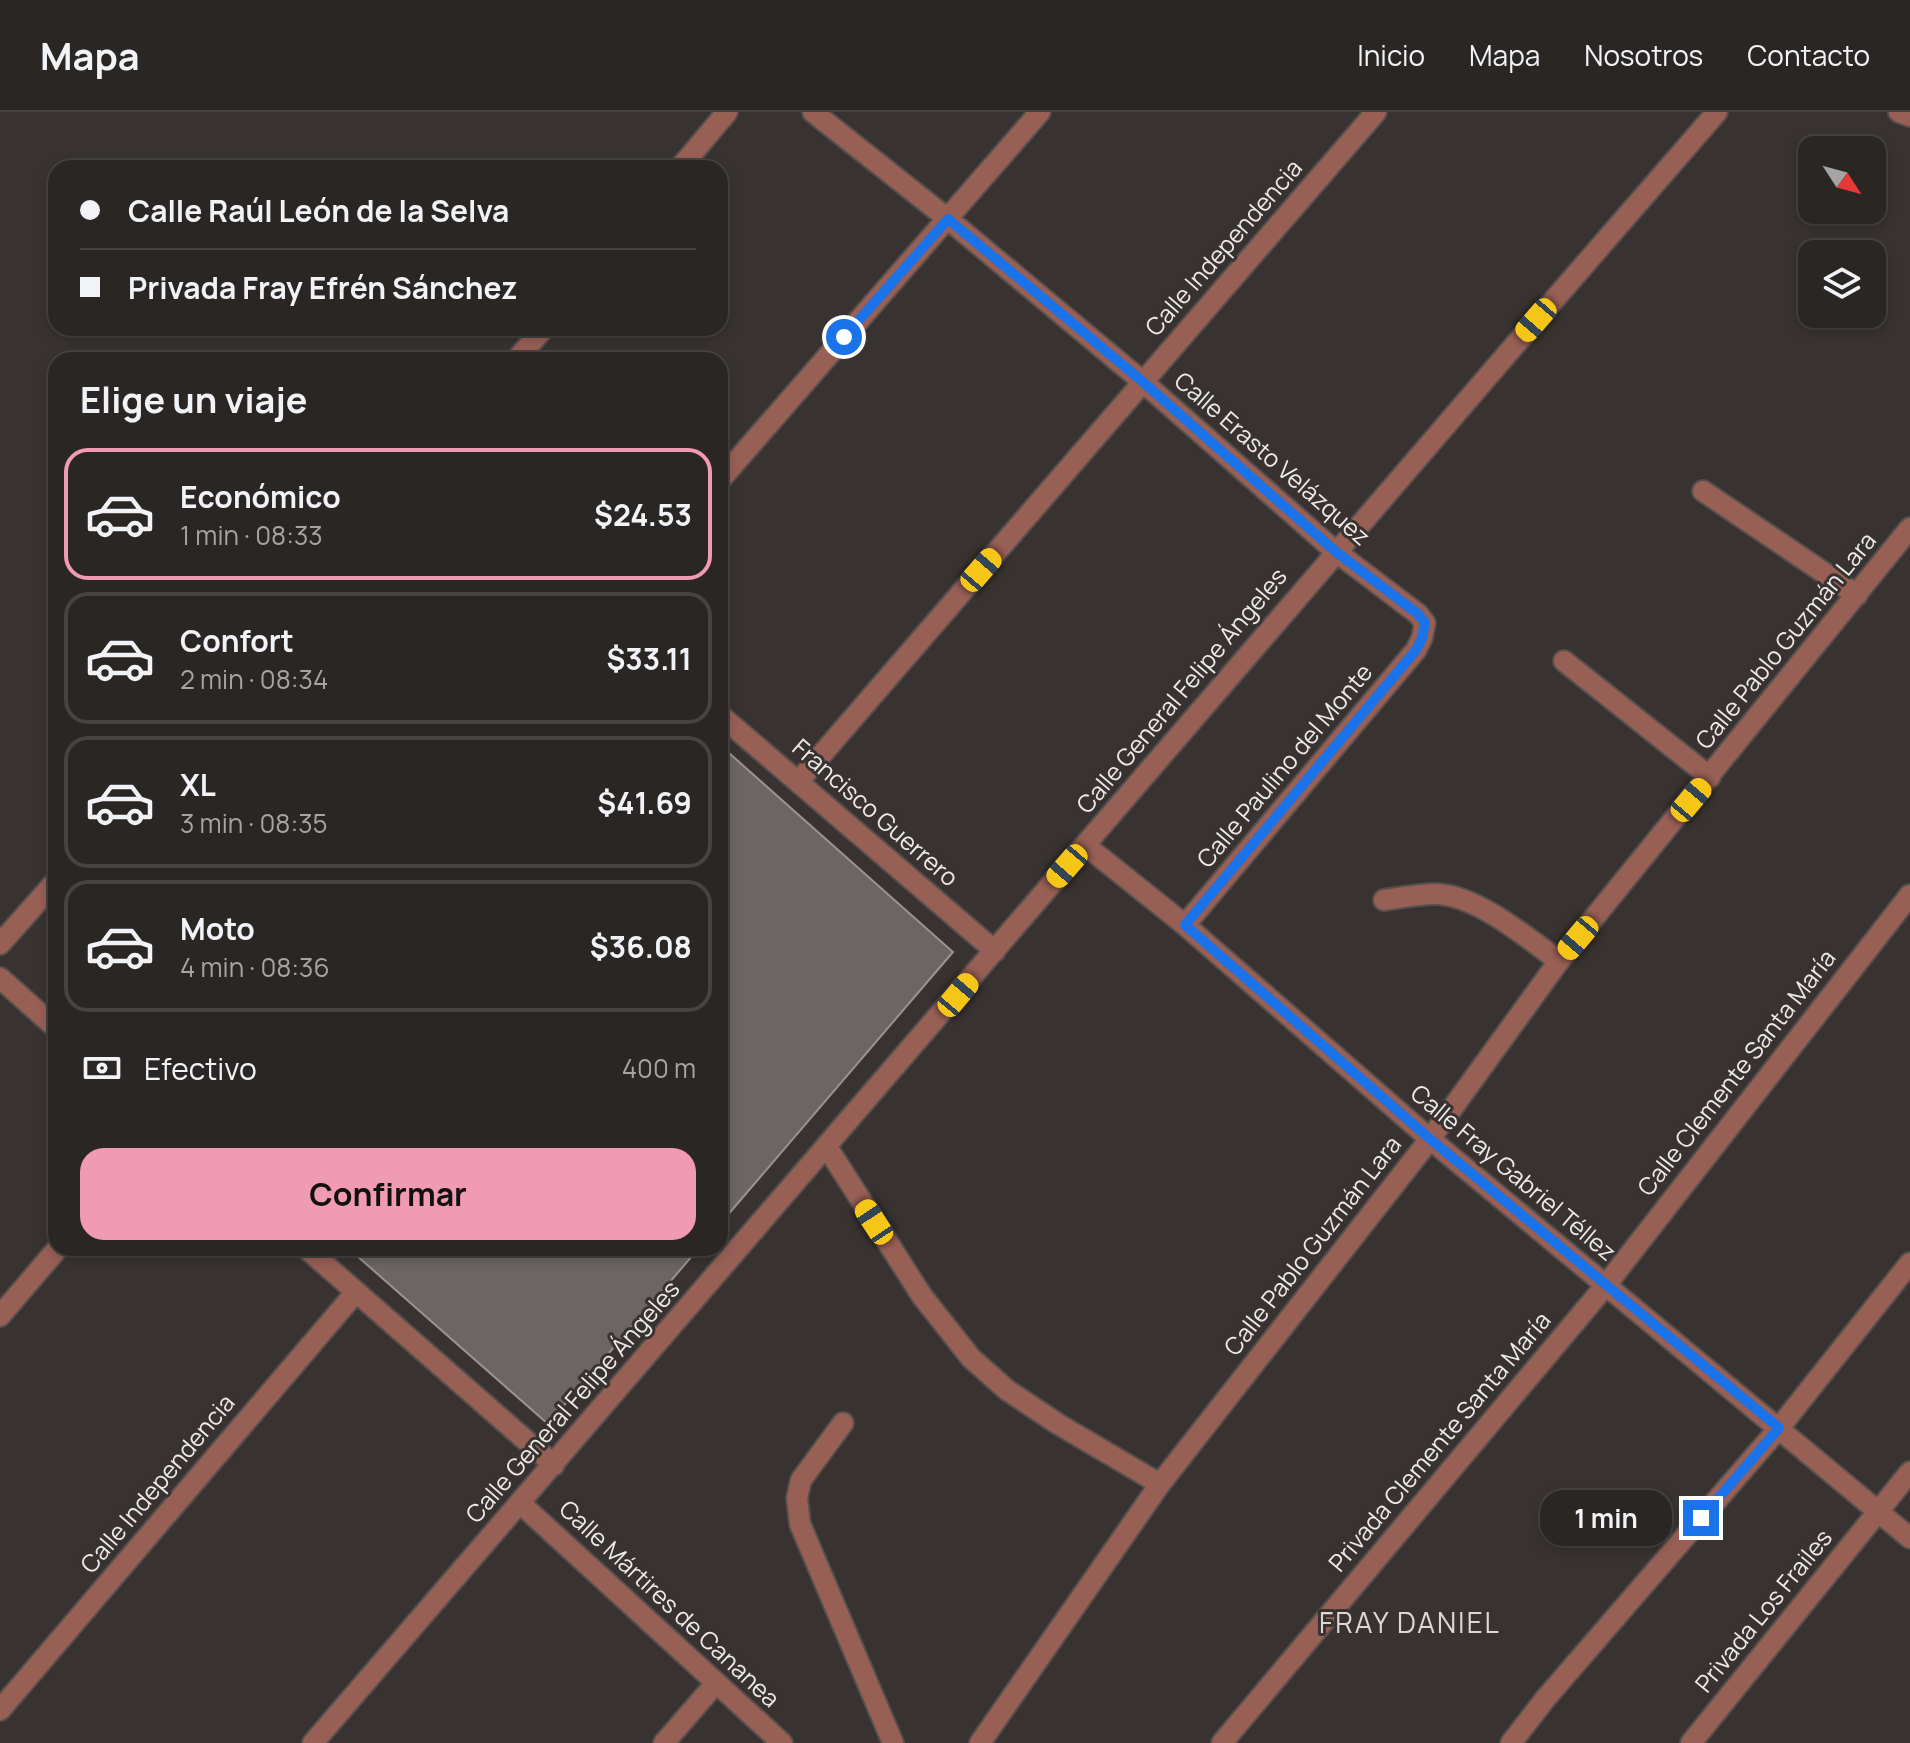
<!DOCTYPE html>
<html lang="es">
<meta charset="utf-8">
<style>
:root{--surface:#2a2624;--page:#322e2c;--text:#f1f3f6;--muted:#a5a5a6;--line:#464341;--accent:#f19ab4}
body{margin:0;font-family:Manrope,sans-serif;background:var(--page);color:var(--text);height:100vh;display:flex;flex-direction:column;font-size:30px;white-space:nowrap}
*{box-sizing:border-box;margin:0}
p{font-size:26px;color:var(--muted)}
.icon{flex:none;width:44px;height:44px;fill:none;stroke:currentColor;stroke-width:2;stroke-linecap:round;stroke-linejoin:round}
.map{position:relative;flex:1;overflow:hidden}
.sheet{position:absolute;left:48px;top:240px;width:680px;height:904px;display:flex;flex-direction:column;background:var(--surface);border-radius:24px;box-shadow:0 4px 12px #0003,0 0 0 2px var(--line)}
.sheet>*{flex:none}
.top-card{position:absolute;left:48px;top:48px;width:680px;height:176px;border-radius:24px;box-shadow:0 4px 12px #0003,0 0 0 2px var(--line);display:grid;align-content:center;height:176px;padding:0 32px;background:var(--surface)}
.needle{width:52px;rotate:126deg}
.buttons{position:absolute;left:1798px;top:24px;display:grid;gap:16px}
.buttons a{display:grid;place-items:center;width:88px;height:88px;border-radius:16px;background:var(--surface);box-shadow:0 4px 12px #0003,0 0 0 2px var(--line);font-size:40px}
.end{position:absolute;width:36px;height:36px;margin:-18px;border:10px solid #1a73e8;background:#fff;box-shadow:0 0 0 4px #fff}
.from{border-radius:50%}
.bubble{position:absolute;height:56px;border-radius:24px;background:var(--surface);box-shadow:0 4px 12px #0003,0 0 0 2px var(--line);font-size:26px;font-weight:700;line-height:56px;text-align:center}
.car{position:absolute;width:24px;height:48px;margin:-24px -12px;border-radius:10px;box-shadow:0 0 6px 2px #0007;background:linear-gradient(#f5c518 24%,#345 0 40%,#f5c518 0 76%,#345 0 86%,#f5c518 0)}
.top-card b{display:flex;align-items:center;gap:28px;height:76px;font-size:30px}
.top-card b+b{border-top:2px solid var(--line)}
.top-card i{width:20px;height:20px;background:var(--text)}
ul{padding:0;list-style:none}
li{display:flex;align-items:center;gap:24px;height:132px;margin:0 16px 12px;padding:0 16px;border:4px solid var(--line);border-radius:24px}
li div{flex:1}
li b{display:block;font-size:30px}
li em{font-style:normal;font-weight:700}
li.active{border-color:var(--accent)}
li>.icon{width:72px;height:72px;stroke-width:1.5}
h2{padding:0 32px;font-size:36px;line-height:96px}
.pay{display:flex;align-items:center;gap:20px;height:88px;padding:0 32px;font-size:30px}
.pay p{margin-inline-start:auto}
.action{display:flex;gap:16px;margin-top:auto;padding:16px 32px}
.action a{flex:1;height:92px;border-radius:24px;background:var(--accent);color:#111;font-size:32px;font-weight:700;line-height:92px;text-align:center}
header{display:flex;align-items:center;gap:48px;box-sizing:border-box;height:112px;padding:0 40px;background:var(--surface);border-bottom:2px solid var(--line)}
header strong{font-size:38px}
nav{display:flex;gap:44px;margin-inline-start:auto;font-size:28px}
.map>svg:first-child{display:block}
</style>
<header>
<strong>Mapa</strong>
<nav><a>Inicio</a><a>Mapa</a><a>Nosotros</a><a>Contacto</a></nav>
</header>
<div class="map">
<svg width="1910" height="1631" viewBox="0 0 1910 1631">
<rect width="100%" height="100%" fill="#383230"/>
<!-- building -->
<path fill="#6c6563" stroke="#9a9391" stroke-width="2" d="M720 633 953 840 720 1112Z
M348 1136H699L548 1312Z"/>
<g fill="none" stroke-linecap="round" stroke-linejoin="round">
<!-- minor casing -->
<g stroke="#554f4d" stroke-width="24">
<path id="minor" d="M813 0 948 107 1143 270 1335 439 1418 502 1425 511 1422 526 1416 538 1185 813
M1899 0 1910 4
M680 56 727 0
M516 248 544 216
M720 368 1040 0
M1703 379 1857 483
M1564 549 1710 665
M720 603 995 839
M798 670 1376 0
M1085 733 1185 813 1430 1027 1910 1426
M1384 788C1400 786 1418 782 1434 782 1476 782 1526 825 1559 849
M0 832 56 769
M0 866 56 916
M827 1035 922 1184 971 1246 1007 1278 1058 1312 1160 1372
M306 1136 554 1353
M0 1204 58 1136
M843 1311 801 1368 797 1386 800 1412 893 1631
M520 1391 782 1631
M0 1598 356 1180
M313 1631C782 1088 1246 541 1717 0
M664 1631 716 1571
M980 1631 1160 1372 1430 1027 1559 849 1910 416
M1222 1631 1606 1173 1910 783
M1511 1631 1546 1586 1779 1316 1910 1151
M1691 1631 1910 1360"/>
</g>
<!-- minor -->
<use href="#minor" stroke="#985f55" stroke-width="20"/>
</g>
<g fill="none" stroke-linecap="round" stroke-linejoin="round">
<!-- route -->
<path stroke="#1a73e8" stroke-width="10" d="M844 225 948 107 1143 270 1335 439 1418 502 1425 511 1422 526 1416 538 1185 813 1430 1027 1779 1316 1701 1406"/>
</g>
<g text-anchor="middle" stroke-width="6" stroke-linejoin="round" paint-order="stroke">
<!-- street labels -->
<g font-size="24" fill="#eeeae8" stroke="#383230">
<text transform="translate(1224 136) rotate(-49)" y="8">Calle Independencia</text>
<text transform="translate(1272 347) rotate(41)" y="8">Calle Erasto Velázquez</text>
<text transform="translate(1786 529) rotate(-51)" y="8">Calle Pablo Guzmán Lara</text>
<text transform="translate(1182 579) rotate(-50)" y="8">Calle General Felipe Ángeles</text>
<text transform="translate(1285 654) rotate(-50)" y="8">Calle Paulino del Monte</text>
<text transform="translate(875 701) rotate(41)" y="8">Francisco Guerrero</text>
<text transform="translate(1737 961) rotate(-52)" y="8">Calle Clemente Santa María</text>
<text transform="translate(1513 1061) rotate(40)" y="8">Calle Fray Gabriel Téllez</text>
<text transform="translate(1313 1134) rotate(-52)" y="8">Calle Pablo Guzmán Lara</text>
<text transform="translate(573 1290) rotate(-49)" y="8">Calle General Felipe Ángeles</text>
<text transform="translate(1440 1330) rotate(-50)" y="8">Privada Clemente Santa María</text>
<text transform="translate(158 1372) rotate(-50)" y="8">Calle Independencia</text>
<text transform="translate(669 1492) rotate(43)" y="8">Calle Mártires de Cananea</text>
<text transform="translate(1764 1499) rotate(-51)" y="8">Privada Los Frailes</text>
</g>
<!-- quarter labels -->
<g font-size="28" letter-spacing="2" fill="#dfd7d5" stroke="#383230">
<text x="1410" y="1521">FRAY DANIEL</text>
</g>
</g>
</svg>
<div class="buttons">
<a><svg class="needle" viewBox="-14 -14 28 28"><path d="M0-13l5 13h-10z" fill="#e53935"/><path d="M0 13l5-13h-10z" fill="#a5a5a6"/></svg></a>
<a><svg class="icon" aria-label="layers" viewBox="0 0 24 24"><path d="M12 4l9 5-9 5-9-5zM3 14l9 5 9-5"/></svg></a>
</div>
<i class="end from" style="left:844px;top:225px"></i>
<i class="end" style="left:1701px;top:1406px"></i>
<div class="bubble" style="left:1540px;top:1378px;width:132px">1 min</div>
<i class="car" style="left:1536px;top:208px;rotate:221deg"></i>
<i class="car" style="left:981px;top:458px;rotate:41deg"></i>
<i class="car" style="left:1691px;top:688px;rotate:40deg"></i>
<i class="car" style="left:1067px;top:754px;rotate:221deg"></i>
<i class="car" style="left:1578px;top:826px;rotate:220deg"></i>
<i class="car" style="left:958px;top:883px;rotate:40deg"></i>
<i class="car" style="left:874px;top:1110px;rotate:327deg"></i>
<div class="top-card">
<b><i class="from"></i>Calle Raúl León de la Selva</b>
<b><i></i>Privada Fray Efrén Sánchez</b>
</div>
<section class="sheet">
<h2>Elige un viaje</h2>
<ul>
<li class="active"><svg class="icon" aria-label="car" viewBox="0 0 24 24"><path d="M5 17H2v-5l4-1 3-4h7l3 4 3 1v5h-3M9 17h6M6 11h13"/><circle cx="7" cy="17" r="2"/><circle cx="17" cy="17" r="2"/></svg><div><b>Económico</b><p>1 min · 08:33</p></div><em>$24.53</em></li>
<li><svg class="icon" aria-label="car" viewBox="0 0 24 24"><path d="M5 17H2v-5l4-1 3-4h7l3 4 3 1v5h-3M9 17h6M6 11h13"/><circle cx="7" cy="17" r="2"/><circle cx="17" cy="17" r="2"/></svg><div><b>Confort</b><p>2 min · 08:34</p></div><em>$33.11</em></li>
<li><svg class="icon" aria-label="car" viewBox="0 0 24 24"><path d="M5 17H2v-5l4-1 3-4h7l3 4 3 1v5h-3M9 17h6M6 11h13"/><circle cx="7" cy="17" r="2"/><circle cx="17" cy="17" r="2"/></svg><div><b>XL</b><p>3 min · 08:35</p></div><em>$41.69</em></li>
<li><svg class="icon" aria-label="car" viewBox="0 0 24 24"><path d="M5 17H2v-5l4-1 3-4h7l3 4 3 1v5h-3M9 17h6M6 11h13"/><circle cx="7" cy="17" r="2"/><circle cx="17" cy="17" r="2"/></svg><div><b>Moto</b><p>4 min · 08:36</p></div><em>$36.08</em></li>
</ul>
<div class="pay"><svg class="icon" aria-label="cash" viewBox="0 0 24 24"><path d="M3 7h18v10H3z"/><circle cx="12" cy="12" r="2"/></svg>Efectivo<p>400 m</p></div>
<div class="action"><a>Confirmar</a></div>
</section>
</div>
